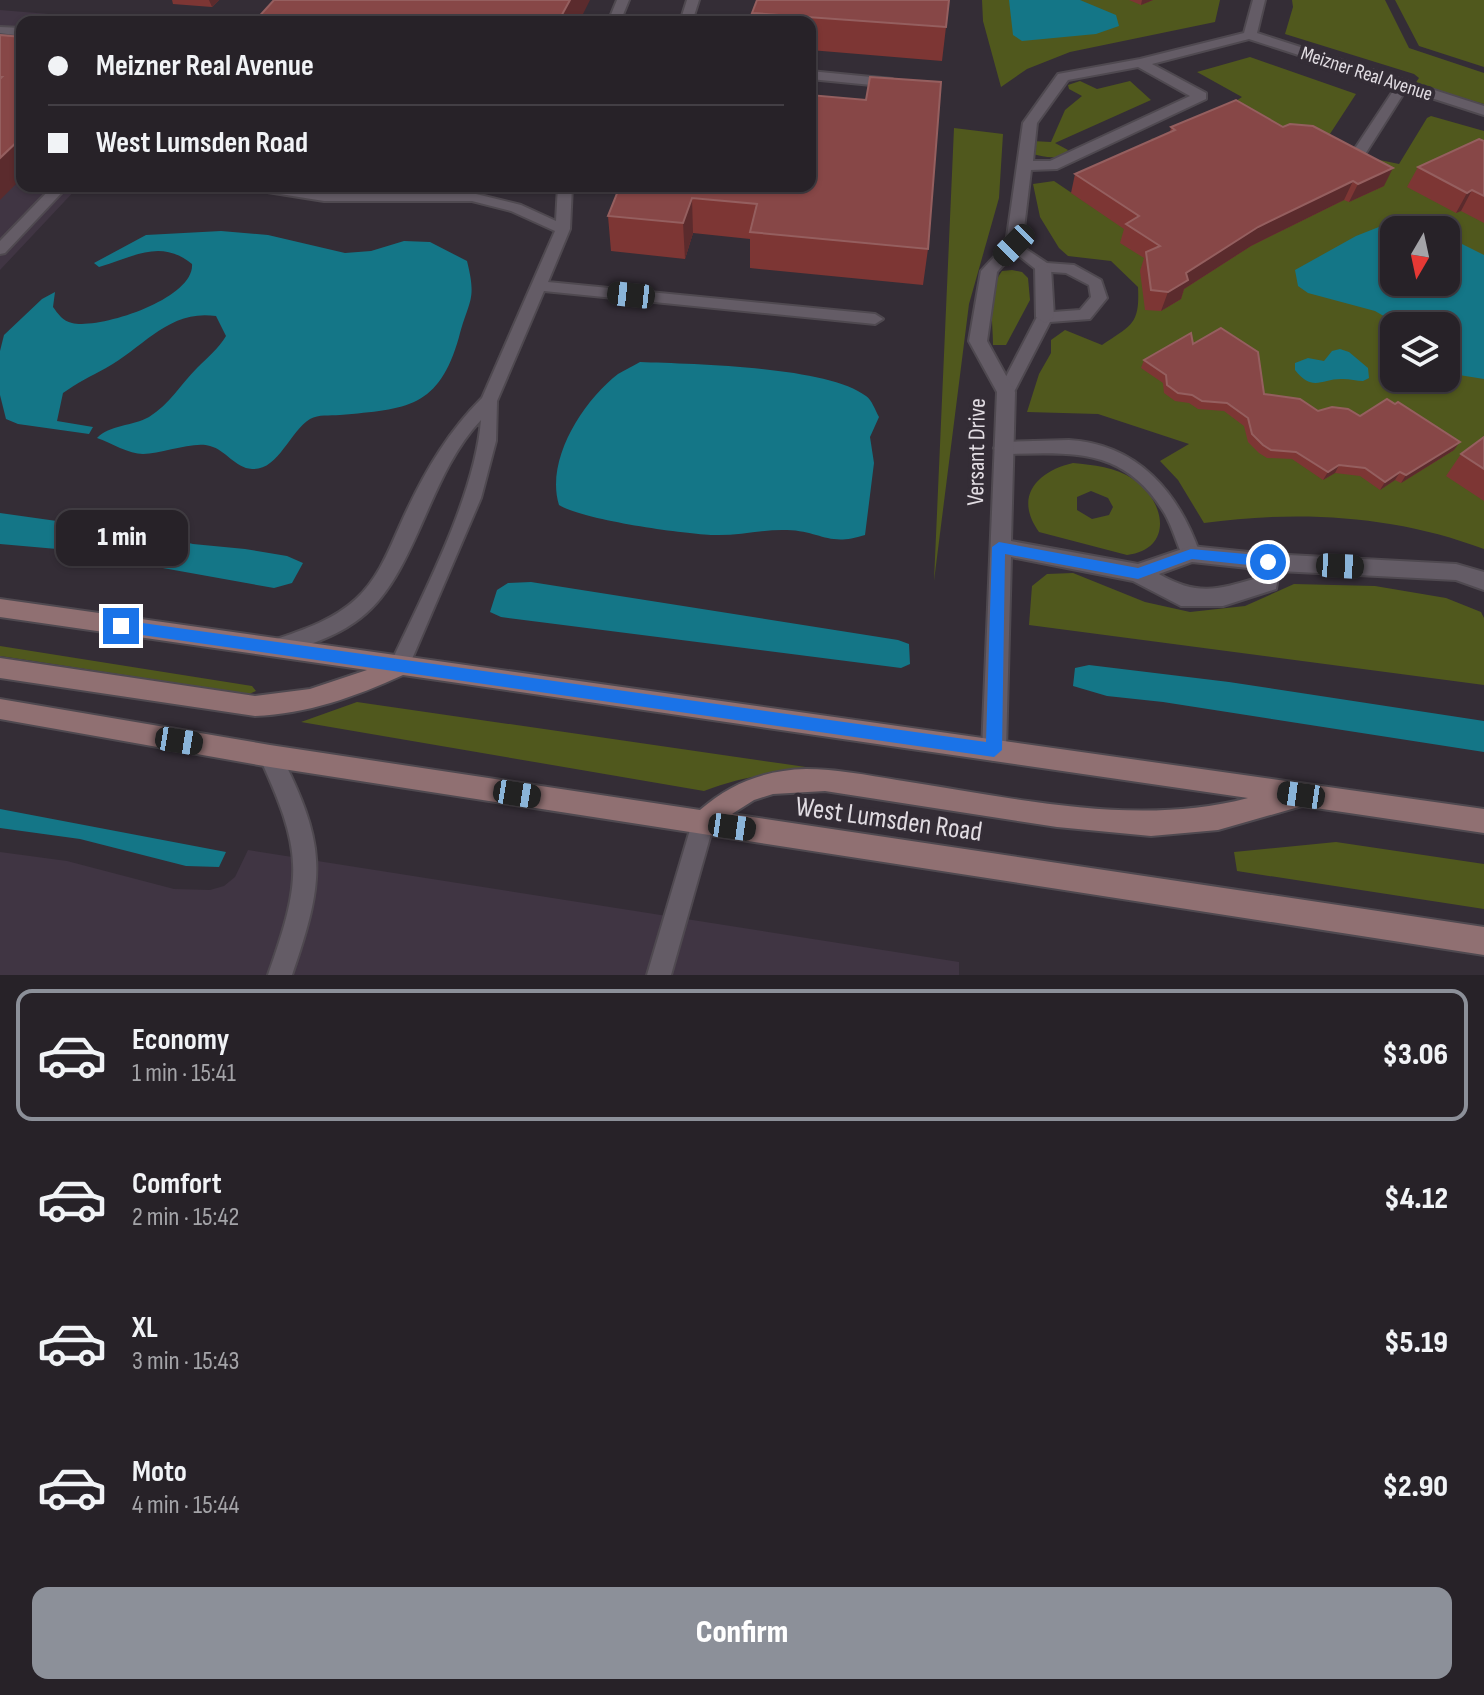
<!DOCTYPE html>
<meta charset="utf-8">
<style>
:root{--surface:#272228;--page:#332f34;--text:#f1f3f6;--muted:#a4a4a8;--line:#433f45;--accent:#8c9099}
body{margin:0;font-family:"Sofia Sans Condensed",sans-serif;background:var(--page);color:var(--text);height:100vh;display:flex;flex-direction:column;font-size:30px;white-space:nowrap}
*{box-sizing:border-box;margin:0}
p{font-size:26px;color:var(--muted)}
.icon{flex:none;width:44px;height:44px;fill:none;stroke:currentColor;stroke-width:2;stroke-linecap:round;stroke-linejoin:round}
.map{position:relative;height:975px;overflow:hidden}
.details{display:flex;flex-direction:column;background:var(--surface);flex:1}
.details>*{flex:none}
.top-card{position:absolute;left:16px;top:16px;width:800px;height:176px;border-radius:16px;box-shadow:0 2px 6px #0004,0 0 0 2px var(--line);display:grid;align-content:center;height:176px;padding:0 32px;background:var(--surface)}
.needle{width:52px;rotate:189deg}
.fabs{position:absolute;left:1380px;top:216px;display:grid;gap:16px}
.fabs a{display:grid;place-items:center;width:80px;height:80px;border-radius:16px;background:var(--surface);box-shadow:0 2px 6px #0004,0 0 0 2px var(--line);font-size:40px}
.end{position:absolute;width:36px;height:36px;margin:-18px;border:10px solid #1a73e8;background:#fff;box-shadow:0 0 0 4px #fff}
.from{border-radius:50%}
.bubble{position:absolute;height:56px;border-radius:16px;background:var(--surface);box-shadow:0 2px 6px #0004,0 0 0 2px var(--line);font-size:26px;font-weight:800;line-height:56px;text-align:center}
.car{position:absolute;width:24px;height:48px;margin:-24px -12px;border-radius:10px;box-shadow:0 0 6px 2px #0007;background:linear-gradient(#222 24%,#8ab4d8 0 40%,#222 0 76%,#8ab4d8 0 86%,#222 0)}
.top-card b{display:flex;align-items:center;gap:28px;height:76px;font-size:30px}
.top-card b+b{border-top:2px solid var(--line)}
.top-card i{width:20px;height:20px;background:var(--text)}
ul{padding:14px 0 0;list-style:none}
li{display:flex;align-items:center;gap:24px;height:132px;margin:0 16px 12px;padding:0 16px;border:4px solid transparent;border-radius:16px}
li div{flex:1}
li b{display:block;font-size:30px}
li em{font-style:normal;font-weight:800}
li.on{border-color:var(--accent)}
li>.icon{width:72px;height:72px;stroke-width:1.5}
.action{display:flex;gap:16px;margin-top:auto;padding:16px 32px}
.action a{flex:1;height:92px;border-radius:16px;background:var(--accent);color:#fff;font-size:32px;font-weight:800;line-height:92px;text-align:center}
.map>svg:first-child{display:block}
</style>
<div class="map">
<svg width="1484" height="975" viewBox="0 0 1484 975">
<rect width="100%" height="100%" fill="#342d36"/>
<!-- built -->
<path fill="#403543" d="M0 10 146 22H22V186H79L0 270Z
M248 850 959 962V975H0V852L67 861 174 889 210 890 224 886 235 877Z"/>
<!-- green -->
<path fill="#50581d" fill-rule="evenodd" d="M982 0H1220L1215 22 1070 52 1027 69 1001 87 983 21Z
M1292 0H1385L1409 48 1484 73V104L1414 85 1419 78 1414 74 1285 34 1293 7Z
M1395 0H1484V67L1419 46Z
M1250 57 1356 94 1326 140 1370 158 1399 164 1427 118 1431 116 1484 131V549C1394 515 1298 510 1204 523L1178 480 1160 461 1189 444 1098 414 1027 412 1039 374 1051 353V340L1065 330 1102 345C1131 325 1140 325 1138 287L1111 261 1068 256 1059 248 1040 217 1033 184 1054 181 1094 208 1122 152 1166 150 1151 138 1168 145 1242 97 1197 72ZM1394 230H1446V282H1394ZM1394 326H1446V378H1394Z
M1080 81 1097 89 1130 81 1151 100 1055 143 1068 150C1059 161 1046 157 1033 154L1032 141 1051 142 1065 110 1082 96 1069 89 1068 85Z
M954 128 1003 134 999 198 969 304 934 581Z
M1012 270 1022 272 1028 278 1030 300 1006 345H993C993 323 987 290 1002 271Z
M1073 463C1093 465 1116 467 1133 479 1165 500 1175 549 1127 555L1039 532C1013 496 1038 471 1073 463ZM1091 491 1108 498 1113 507 1109 515 1092 519 1077 510V497Z
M1073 573 1145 602 1190 612 1245 606 1294 584 1375 586 1446 598 1481 612 1484 618V685L1029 625 1032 586 1047 574Z
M0 646 252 686 256 691 249 694 0 656Z
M357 702 875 777C807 771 769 767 704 791L301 722Z
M1336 842 1484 864V909L1237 871 1234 852Z"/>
<!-- water -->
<path fill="#147687" d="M1009 0H1080L1116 15 1119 26 1096 34 1022 41 1013 35Z
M1389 223 1417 225 1434 230H1394V282H1446V236L1484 255V379L1459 375 1446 368V326H1401L1375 311 1308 293 1298 286 1295 270 1356 236Z
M221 231 268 235 345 253 371 251 404 241 430 242 467 261C477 301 469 299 459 337 439 408 407 409 340 415 329 416 319 414 310 419 290 431 278 471 252 469 235 468 226 450 210 446 193 441 162 454 143 454 129 454 111 443 97 438 109 425 133 426 149 417 170 404 180 385 197 368 208 357 218 349 226 336L216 316C169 309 144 347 106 368 91 376 77 383 63 393L57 421 93 427 89 434 18 424 6 419 0 395V351L4 335 42 299 55 292 53 307C58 314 63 321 72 323 99 330 195 299 192 264 160 238 134 257 99 267L94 263 146 235Z
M1340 349 1349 352 1368 368 1369 378 1363 381C1357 381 1350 379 1343 379 1322 378 1313 393 1295 370V363L1308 358 1324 361 1332 351Z
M640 362C691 364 827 366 866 396 872 400 875 410 879 417L870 437 874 463 865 535C828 547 821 531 787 530 763 529 738 536 714 535 683 534 583 520 559 505 545 460 583 401 618 374 625 370 633 366 640 362Z
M0 513 156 535 193 544 245 549 287 556 303 563 292 583 274 588 57 549 0 544Z
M531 582 898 640 909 644 910 664 901 668 501 617 490 612 497 590 508 583Z
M1089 665 1229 682 1484 721V752L1163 702 1107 696 1073 686 1075 668Z
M0 809 226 852 219 867 186 866 80 839 0 828Z"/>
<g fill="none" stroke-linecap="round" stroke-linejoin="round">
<!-- service casing -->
<g stroke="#4f4950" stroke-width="4">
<path id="service" d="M617 0H629L620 22H608Z
M687 0H699L692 22H680Z
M0 27 22 28V36L0 33Z
M810 71 892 79 898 83 892 87 810 79Z
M1399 82 1409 85 1362 159H1352L1350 156Z
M53 186H68L5 253 0 254V241Z
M248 186H281L324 193H472L521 205 556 221 558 186H572L570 229 548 282 875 314 883 319 875 324 544 291 497 401 496 441 481 498 406 673 399 676 392 673 389 667C422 596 475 497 481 420 426 477 416 581 355 622 331 639 302 647 275 656L268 654 265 648 268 642C299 631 331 622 356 599 382 575 392 541 407 510 427 468 449 431 482 398L555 231 511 211 472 201H324L255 190Z
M1014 241 1047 263 1074 265 1101 280 1107 298 1090 319 1050 322 1014 392 1006 398 998 392 1039 313 1080 310 1091 297 1089 285 1066 273 1038 271 1009 248 1007 245Z
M1069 440C1138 444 1179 493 1200 554L1198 559H1184C1177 545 1173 528 1165 514 1124 446 1072 453 1003 454L994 448 1003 442Z
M270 746 278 749C326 844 327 874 292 975H268C303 876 303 852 259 756L262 749Z
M703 812 711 816 714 823 671 975H647L692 823 695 816Z"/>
</g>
<!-- minor casing -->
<g stroke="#4f4950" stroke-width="4">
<path id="minor" d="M1253 0H1265L1257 33 1484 106V115L1249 39 1152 64 1206 93V99L1057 169 1031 170 1022 245 997 272 987 341 1015 392 1011 541 1138 564 1191 546 1268 554 1456 564 1484 572V590L1456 580 1279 571 1276 589 1223 606H1181L1133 581 1011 557 1006 750 1003 758 994 761 985 758 982 750 997 392 969 341 981 271 1006 244 1023 123 1058 74 1140 59 1244 33ZM1138 67 1190 96 1050 161H1033L1037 123 1068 80ZM1192 562 1257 569V578C1217 590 1197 596 1159 574Z
M1043 263 1051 268 1054 317 1045 323 1036 317 1035 268Z"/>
</g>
<!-- secondary casing -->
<g stroke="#4f4950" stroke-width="4">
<path id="secondary" d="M0 599 1484 809V833L1302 806 1218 830 1151 836 1057 827 825 791 773 794 754 800 732 814 1484 927V955L270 767 0 719V699L270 745 700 810C731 783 765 770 806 769 836 769 867 775 897 780 1011 797 1134 828 1248 798L403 675C355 697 307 714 255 716L0 678V658L255 696 310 689 367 670 0 617Z"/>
</g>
<!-- service -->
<use href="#service" fill="#645c66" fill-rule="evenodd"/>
<!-- minor -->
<use href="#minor" fill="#645c66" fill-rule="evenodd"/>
<!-- secondary -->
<use href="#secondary" fill="#907072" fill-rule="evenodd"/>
</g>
<!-- wall -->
<path fill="#7d3634" d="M172 0H219L212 7 173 4Z
M1129 0H1153L1141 5Z
M752 13 946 27 942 61 810 50V22H752Z
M1171 127 1384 186 1349 202 1344 200 1251 246 1184 289 1181 299 1161 311 1145 310 1140 271 1144 258 1120 243 1124 229 1071 193 1075 174 1170 132Z
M1484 141V223L1461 211 1456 213 1407 187 1418 167Z
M620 186H810L928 249 923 285 750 268V239L693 233 685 259 611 251 608 216Z
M1193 344 1264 394 1318 411 1360 416 1454 450 1401 483 1395 480 1380 490 1360 476 1335 473 1323 480 1292 459 1267 458 1259 453 1248 442 1244 426 1224 411 1198 409 1189 403 1175 401 1164 393 1163 383 1141 368 1144 360Z
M1484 437V501L1446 476 1461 454Z"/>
<!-- shaded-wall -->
<path fill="#5b2b2d" d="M209 0H219L212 7Z
M570 0H590L579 22H558Z
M1142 0H1153L1141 5Z
M22 137V178L0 200V158Z
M1393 168 1384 186 1349 202 1358 184Z
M1353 181 1344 200 1251 246 1184 289 1181 299 1161 311 1168 292 1186 273 1258 227Z
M1472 190 1461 211 1456 213 1467 193Z
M692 198 693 233 685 259 683 223Z
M1460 442 1454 450 1401 483 1406 475Z
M1339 465 1335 473 1323 480 1328 472Z
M1400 472 1395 480 1380 490 1385 482Z"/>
<!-- building -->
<path fill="#874747" stroke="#955f5f" stroke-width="2" d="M274 0H570L558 22H486L466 21 465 22H254Z
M757 0H949L946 27 752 13Z
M0 35 22 37V137L0 158V79L2 77H0Z
M870 77 941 82 928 249 750 232 757 204 692 198 683 223 608 216 620 186H810V95L866 100Z
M1236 100 1283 127 1290 124 1313 126 1393 168 1358 184 1353 181 1258 227 1186 273 1188 280 1168 292 1151 290 1146 252 1160 246 1126 224 1139 216 1075 174 1175 130 1171 127Z
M1479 139 1484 141V196L1472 190 1467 193 1418 167Z
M1221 328 1258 352 1264 394 1300 399 1318 411 1332 407 1348 409 1360 416 1387 399 1395 404 1398 402 1460 442 1406 475 1400 472 1385 482 1365 468 1339 465 1328 472 1296 452 1271 450 1263 445 1252 434 1248 418 1227 403 1202 401 1192 395 1178 393 1167 385 1166 375 1144 360 1191 333 1193 344Z
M1484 437V469L1461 454Z"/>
<!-- route -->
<path fill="#1a73e8" d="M999 542 1138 568 1191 549 1268 556 1274 562 1268 567 1192 559 1138 579 1005 554 1002 750 994 757 121 632 114 626 121 620 986 742 992 547Z"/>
<g text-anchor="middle" stroke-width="8" stroke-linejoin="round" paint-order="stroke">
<!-- far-street labels -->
<g font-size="20" fill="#e1dce2" stroke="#342d36">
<text transform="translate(1367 73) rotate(18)" y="7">Meizner Real Avenue</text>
</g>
<!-- street labels -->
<g font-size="24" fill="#e1dce2" stroke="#342d36">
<text transform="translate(976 452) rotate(-89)" y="8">Versant Drive</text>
</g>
<!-- near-street labels -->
<g font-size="28" fill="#e1dce2" stroke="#342d36">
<text transform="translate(889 818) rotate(8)" y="10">West Lumsden Road</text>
</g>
</g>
</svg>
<div class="fabs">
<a><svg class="needle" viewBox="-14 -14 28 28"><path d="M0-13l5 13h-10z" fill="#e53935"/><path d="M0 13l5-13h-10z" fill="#a4a4a8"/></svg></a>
<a><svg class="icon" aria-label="layers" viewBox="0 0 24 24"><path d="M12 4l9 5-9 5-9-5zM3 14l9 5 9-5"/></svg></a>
</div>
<i class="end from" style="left:1268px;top:562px"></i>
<i class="end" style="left:121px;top:626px"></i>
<div class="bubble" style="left:56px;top:510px;width:132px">1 min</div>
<i class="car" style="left:1014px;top:245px;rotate:225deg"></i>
<i class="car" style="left:631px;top:295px;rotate:276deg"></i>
<i class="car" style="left:1340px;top:566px;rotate:93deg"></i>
<i class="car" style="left:179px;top:741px;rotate:99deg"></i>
<i class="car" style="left:517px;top:794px;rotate:99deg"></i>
<i class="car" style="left:1301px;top:795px;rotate:278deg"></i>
<i class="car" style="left:732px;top:827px;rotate:98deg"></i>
<div class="top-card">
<b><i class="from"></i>Meizner Real Avenue</b>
<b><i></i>West Lumsden Road</b>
</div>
</div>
<section class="details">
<ul>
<li class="on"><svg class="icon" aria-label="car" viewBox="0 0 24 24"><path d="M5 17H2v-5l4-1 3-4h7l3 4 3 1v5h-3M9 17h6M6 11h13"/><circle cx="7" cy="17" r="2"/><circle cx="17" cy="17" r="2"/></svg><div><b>Economy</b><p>1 min · 15:41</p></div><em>$3.06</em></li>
<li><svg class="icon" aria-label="car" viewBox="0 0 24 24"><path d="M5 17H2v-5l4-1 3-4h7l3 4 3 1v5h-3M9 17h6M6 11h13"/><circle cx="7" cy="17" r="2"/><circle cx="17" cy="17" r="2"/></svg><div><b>Comfort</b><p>2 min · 15:42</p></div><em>$4.12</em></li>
<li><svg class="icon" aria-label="car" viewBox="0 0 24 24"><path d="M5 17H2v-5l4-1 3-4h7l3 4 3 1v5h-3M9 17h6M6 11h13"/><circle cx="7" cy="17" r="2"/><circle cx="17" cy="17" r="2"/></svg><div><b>XL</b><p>3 min · 15:43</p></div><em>$5.19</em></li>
<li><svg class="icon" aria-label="car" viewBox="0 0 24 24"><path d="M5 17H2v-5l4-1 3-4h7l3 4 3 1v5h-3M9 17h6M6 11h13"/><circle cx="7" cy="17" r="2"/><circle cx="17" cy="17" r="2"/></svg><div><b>Moto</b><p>4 min · 15:44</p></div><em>$2.90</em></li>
</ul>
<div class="action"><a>Confirm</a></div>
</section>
